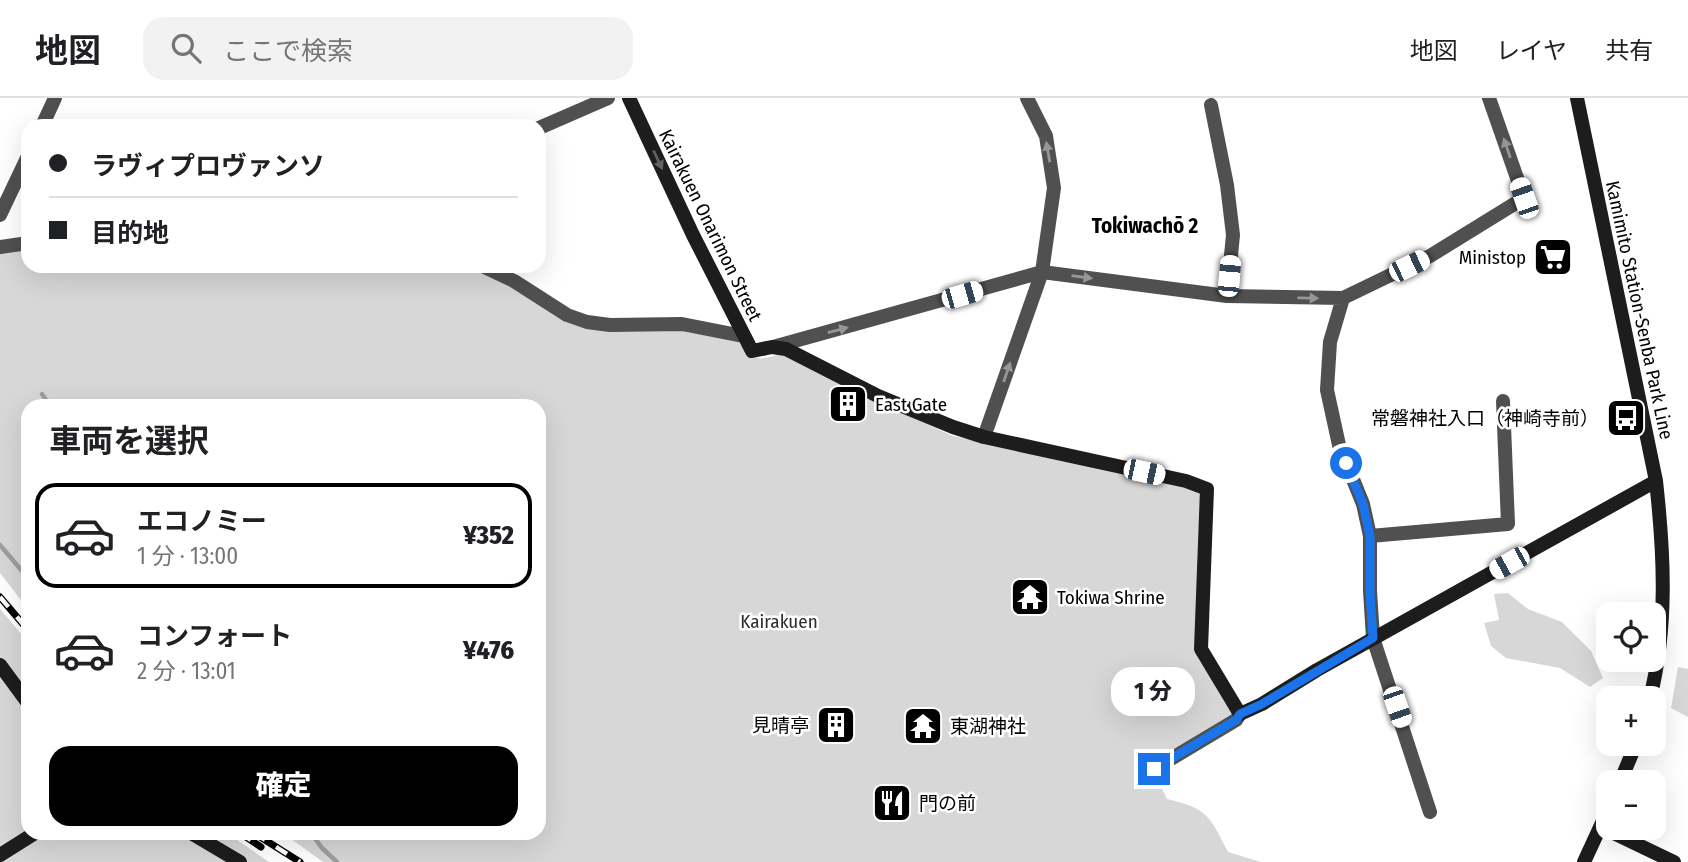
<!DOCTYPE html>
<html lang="ja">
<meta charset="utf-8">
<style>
:root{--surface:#fff;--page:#f2f2f2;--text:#202124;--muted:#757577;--line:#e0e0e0;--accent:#000}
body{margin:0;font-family:"Fira Sans Condensed","Noto Sans JP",sans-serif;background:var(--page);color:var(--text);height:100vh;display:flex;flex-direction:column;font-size:26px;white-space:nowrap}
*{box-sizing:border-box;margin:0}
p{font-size:23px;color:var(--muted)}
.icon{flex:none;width:38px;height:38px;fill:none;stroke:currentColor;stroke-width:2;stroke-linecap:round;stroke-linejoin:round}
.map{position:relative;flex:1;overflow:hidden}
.panel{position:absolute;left:21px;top:301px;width:525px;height:441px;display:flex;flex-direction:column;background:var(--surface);border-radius:21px;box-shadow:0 7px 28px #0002}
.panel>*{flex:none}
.banner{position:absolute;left:21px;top:21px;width:525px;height:154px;border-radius:21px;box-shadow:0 7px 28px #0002;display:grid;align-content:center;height:154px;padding:0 28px;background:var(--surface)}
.controls{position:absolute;left:1596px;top:504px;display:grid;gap:14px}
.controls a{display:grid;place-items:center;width:70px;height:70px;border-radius:14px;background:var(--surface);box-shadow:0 7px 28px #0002;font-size:35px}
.end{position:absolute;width:32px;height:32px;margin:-16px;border:9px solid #1a73e8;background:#fff;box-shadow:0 0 0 4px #fff}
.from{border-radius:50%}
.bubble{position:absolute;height:49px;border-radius:21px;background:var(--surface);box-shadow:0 7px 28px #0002;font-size:23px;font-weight:800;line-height:49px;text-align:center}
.car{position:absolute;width:21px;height:42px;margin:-21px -10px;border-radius:9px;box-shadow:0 0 5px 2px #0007;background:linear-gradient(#fff 24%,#345 0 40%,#fff 0 76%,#345 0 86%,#fff 0)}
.banner b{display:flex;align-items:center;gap:24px;height:66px;font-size:26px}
.banner b+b{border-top:2px solid var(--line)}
.banner i{width:18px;height:18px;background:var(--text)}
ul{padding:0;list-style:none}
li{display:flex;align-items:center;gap:21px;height:105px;margin:0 14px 10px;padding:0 14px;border:4px solid transparent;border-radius:21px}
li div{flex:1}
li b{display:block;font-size:26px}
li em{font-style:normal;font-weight:800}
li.current{border-color:var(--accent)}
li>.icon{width:63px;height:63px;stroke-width:1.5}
h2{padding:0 28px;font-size:32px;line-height:84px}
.button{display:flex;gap:14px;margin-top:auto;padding:14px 28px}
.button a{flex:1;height:80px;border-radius:21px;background:var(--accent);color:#fff;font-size:28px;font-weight:800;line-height:80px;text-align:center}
header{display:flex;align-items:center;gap:42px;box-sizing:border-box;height:98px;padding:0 35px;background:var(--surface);border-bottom:2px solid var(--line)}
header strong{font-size:33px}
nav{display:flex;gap:38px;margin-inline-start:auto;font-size:24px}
.search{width:490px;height:63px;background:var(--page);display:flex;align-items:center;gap:18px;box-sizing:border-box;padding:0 24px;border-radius:21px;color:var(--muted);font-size:26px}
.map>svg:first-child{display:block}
</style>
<header>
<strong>地図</strong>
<div class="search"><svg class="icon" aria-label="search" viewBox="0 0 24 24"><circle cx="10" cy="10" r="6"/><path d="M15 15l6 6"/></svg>ここで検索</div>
<nav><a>地図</a><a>レイヤ</a><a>共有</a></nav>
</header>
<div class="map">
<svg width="1688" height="764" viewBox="0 0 1688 764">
<rect width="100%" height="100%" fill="#fff"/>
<!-- green -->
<path fill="#d7d7d7" d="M28 150V168H463L521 192 555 218 581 229 682 231 738 243C754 265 759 262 784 255L885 307 953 338 1176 386 1202 397 1199 551 1237 616 1152 670 1167 701C1208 710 1210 719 1228 754L1261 764H323L283 735H539V308H28V511L0 475V155Z
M1508 495 1528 511 1562 524 1591 553 1603 580 1590 589 1560 570 1506 560 1491 548 1484 525 1499 522 1494 496Z
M0 511 28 544V735H227L269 764H0Z
M1678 569 1688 571V619L1671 610Z"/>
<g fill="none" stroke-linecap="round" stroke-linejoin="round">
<!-- stream -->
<path stroke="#9e9e9e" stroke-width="4.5" d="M42 296 50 308
M0 447 28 480
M311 735 322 750 337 764"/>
<!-- street -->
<path stroke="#505050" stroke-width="14" d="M1211 7 1227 87 1233 137 1227 198
M42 28 55 0
M539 30 608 0
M0 117 28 58
M0 149 28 145
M482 168 514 183 567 217 587 224 610 227 682 226 743 238
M1343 200 1330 244 1327 292 1339 347 1363 406 1370 438V493L1373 540 1430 714
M773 249 1042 174 1227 198 1343 200 1430 158 1524 100 1489 0
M984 339 1042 174 1054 90 1046 38 1027 0
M1370 438 1508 426 1503 303
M1154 671 1236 622 1240 616"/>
<!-- secondary -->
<path stroke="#1d1d1d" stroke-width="14" d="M629 0 693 137 752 253 772 249 786 251 878 298 953 329 984 339 1186 383 1207 391 1201 551 1240 616 1262 606 1317 572 1656 383
M1577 0 1656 383C1664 455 1668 529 1650 600
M0 567 28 605
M1620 684 1636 646
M1601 729 1674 764
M191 735 240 764
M0 757 35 735
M1584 764 1608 712"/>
<!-- rail casing -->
<g stroke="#000" stroke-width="7">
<path id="rail" d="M0 499 28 532
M240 735 261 749
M254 735 300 764"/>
</g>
<!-- rail -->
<use href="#rail" stroke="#fff" stroke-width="4.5" stroke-dasharray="13" stroke-linecap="butt"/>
</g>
<!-- one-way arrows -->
<defs><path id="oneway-solid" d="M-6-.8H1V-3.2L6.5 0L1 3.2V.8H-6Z" transform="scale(1.75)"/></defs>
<g fill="#969696">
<use href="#oneway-solid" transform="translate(1507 50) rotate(-109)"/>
<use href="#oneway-solid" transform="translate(1048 54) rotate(-100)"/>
<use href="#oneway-solid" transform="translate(1082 179) rotate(8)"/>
<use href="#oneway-solid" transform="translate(1308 200) rotate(1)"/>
<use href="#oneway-solid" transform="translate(838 232) rotate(-15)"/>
<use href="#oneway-solid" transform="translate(1007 274) rotate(-71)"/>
</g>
<use fill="#616161" href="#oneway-solid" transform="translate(658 62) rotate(65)"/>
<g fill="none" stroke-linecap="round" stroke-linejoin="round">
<!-- route -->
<path stroke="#1a73e8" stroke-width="9" d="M1154 671 1236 622 1240 616 1262 606 1373 540 1370 493V438L1363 406 1346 365"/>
</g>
<!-- icons -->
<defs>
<g id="supermarket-square" transform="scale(2.0125)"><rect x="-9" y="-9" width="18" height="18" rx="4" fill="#000" stroke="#fff"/><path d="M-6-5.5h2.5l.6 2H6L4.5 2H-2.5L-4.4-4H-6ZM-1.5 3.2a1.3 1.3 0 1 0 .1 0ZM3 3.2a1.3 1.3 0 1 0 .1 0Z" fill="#fff"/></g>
<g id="building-square" transform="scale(2.0125)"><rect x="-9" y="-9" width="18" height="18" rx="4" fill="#000" stroke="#fff"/><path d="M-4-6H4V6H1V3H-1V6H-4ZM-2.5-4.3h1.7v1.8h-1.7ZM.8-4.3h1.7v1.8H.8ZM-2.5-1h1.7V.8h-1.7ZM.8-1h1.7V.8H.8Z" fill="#fff"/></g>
<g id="bus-square" transform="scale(2.0125)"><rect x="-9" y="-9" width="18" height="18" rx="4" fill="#000" stroke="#fff"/><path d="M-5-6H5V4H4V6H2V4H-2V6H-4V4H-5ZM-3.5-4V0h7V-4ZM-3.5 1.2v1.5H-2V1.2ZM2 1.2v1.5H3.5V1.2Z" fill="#fff"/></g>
<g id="temple-square" transform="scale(2.0125)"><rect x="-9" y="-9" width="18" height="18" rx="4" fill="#000" stroke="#fff"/><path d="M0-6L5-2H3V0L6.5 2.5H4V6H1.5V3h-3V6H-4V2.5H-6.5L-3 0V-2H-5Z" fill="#fff"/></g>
<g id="restaurant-square" transform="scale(2.0125)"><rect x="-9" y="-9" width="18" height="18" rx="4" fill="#000" stroke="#fff"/><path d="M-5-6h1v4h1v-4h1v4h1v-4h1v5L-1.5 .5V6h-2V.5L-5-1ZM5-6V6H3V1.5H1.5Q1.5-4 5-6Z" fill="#fff"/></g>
</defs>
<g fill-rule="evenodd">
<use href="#supermarket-square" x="1553" y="159"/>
<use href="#building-square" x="848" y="306"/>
<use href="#bus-square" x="1626" y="320"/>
<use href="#temple-square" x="1030" y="499"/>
<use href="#building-square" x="836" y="627"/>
<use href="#temple-square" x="923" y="628"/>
<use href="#restaurant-square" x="892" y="705"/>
</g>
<g text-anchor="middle" stroke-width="5" stroke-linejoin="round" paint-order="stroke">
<!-- street labels -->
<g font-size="19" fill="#000" stroke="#fff">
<text transform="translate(711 127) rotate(64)" y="7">Kairakuen Onarimon Street</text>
<text transform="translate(1640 212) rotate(78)" y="7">Kamimito Station-Senba Park Line</text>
</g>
<!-- poi labels -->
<g font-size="19" fill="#000" stroke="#fff" text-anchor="start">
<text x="1526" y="166" text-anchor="end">Ministop</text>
<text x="875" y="313">East Gate</text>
<text x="1599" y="327" text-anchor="end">常磐神社入口（神崎寺前）</text>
<text x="1057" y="506">Tokiwa Shrine</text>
<text x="809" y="634" text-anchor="end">見晴亭</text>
<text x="950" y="635">東湖神社</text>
<text x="919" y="712">門の前</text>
</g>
<!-- park labels -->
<g font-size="19" fill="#2e2e2e" stroke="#fff">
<text x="779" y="530">Kairakuen</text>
</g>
<!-- neighbourhood labels -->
<g font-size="21" font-weight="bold" fill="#000" stroke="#fff">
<text x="1145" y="135">Tokiwachō 2</text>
</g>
</g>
</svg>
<div class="controls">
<a><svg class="icon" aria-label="locate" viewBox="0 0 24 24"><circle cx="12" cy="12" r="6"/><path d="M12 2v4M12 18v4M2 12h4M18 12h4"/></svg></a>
<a>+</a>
<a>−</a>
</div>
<i class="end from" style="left:1346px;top:365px"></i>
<i class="end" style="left:1154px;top:671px"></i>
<div class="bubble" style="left:1111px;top:569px;width:84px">1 分</div>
<i class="car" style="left:1524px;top:100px;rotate:341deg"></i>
<i class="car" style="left:1409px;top:168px;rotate:64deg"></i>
<i class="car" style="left:1229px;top:178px;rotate:5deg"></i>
<i class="car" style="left:962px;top:197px;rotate:74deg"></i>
<i class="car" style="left:1144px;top:374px;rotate:102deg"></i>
<i class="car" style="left:1509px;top:465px;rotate:241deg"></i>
<i class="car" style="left:1397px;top:609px;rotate:161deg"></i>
<div class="banner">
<b><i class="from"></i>ラヴィプロヴァンソ</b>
<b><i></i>目的地</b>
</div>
<section class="panel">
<h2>車両を選択</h2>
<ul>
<li class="current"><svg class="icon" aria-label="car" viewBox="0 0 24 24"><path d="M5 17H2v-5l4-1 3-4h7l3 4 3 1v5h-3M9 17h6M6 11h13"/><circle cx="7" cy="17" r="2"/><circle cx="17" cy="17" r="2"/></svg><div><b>エコノミー</b><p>1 分 · 13:00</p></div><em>¥352</em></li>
<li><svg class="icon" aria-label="car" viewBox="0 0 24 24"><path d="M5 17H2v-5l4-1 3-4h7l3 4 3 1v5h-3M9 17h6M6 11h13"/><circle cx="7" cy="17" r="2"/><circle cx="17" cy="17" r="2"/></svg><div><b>コンフォート</b><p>2 分 · 13:01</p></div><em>¥476</em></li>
</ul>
<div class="button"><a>確定</a></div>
</section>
</div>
